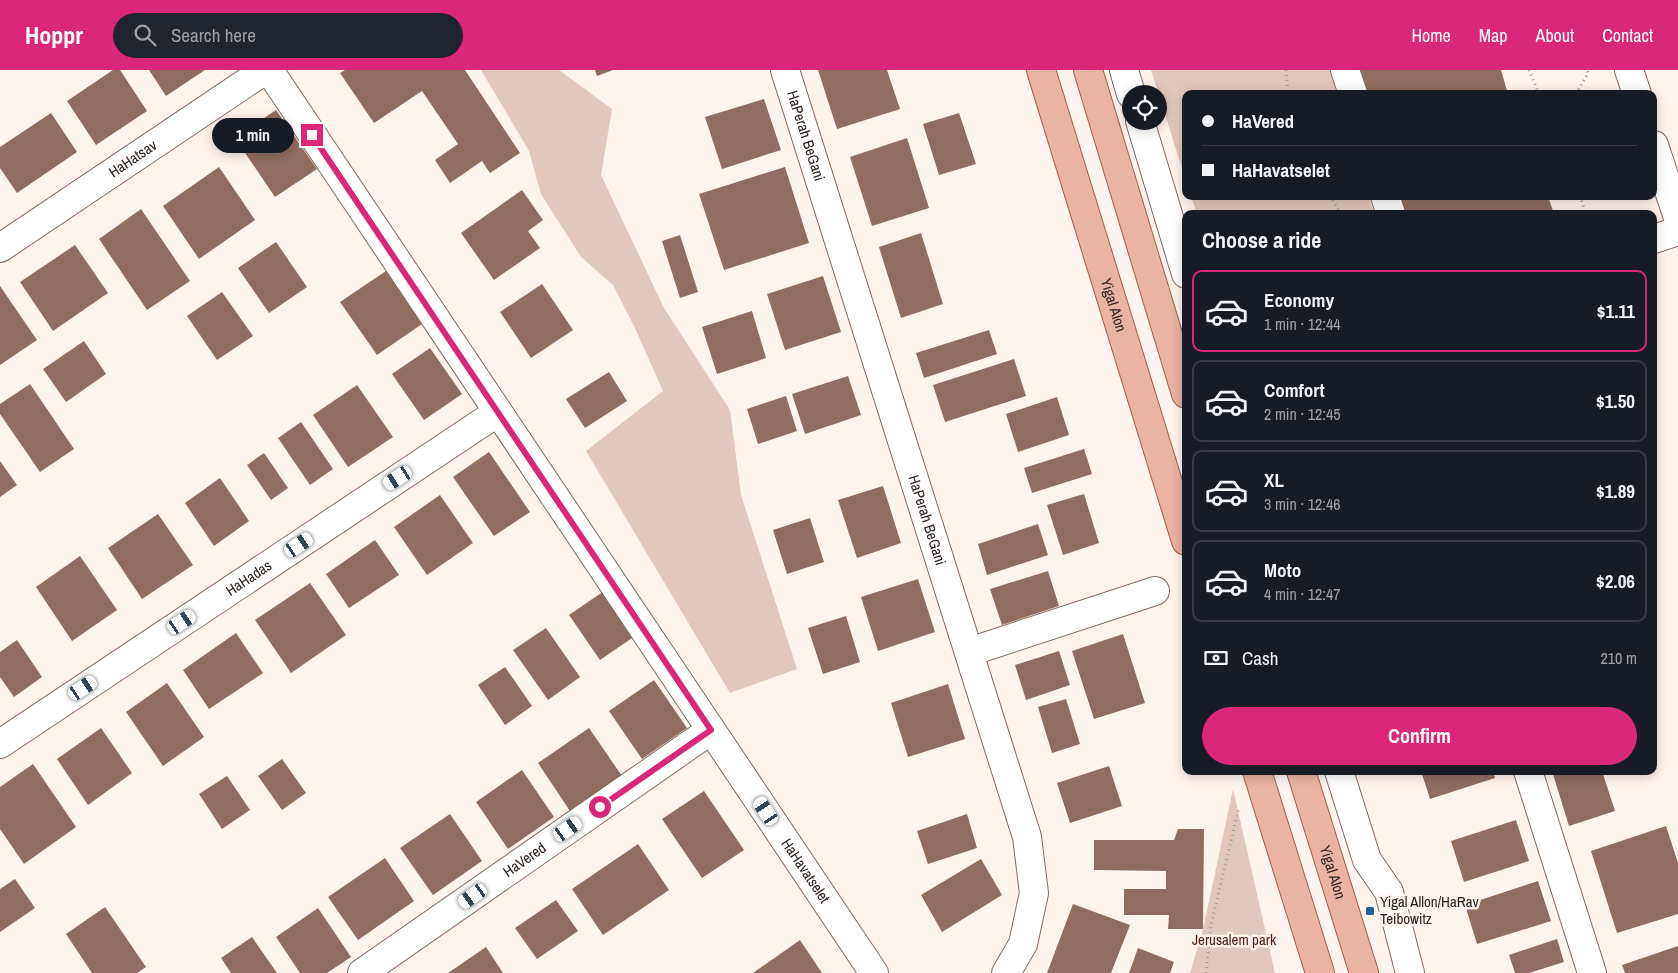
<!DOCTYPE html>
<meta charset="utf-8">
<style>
:root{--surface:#171b24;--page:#20242c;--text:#f1f3f6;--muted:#9ea1a6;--line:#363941;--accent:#db2777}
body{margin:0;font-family:"Archivo Narrow",sans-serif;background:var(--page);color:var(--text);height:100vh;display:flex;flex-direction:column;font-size:19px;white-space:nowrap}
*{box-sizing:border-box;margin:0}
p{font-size:16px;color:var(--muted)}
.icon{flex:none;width:28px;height:28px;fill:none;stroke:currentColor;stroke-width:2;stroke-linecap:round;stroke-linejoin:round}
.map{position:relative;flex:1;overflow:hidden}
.panel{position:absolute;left:1182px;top:140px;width:475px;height:565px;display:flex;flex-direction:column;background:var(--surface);border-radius:10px;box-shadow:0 2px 12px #0003}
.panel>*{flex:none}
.banner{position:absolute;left:1182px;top:20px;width:475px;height:110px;border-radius:10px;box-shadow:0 2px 12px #0003;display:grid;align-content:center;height:110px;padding:0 20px;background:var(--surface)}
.fabs{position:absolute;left:1122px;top:15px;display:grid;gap:10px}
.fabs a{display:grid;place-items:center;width:45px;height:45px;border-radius:50%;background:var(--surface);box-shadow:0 2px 12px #0003;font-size:25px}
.end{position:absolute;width:22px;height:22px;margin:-11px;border:6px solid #db2777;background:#fff;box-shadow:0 0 0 2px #fff}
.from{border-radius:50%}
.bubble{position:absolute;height:35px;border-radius:18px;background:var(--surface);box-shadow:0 2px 12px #0003;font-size:16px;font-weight:800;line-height:35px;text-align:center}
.car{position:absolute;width:15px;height:30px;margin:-15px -8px;border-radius:6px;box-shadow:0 0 4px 1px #0007;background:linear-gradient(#fff 24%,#345 0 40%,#fff 0 76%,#345 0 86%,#fff 0)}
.banner b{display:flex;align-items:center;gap:18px;height:48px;font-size:19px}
.banner b+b{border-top:1px solid var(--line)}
.banner i{width:12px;height:12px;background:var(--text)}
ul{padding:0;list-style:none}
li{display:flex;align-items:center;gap:15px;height:82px;margin:0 10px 8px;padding:0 10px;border:2px solid var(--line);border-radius:10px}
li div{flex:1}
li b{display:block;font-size:19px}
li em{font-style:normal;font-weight:800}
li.on{border-color:var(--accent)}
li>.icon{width:45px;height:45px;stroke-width:1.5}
h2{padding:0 20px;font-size:22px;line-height:60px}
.pay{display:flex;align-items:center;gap:12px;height:55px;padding:0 20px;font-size:19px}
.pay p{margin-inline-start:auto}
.primary-button{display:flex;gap:10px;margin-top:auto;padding:10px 20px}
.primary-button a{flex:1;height:58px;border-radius:30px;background:var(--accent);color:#fff;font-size:20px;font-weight:800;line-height:58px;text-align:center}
header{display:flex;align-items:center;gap:30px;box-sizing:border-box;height:70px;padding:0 25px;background:var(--accent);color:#fff}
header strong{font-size:24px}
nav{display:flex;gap:28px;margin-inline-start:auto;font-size:18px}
.search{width:350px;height:45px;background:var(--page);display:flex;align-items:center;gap:12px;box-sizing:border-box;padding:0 18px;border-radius:28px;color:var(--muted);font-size:19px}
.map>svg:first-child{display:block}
</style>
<header>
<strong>Hoppr</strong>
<div class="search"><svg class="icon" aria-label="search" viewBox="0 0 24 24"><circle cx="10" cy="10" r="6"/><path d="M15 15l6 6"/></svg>Search here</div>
<nav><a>Home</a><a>Map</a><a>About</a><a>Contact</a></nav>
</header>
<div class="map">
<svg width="1678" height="903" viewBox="0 0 1678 903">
<rect width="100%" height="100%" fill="#fff3ee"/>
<!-- green -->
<path fill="#e2c7be" d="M481 0H559L612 39 601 105 664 238 730 340 741 425 797 599 730 623 586 381 663 321 635 258 613 215 581 187 541 124 529 81Z
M1151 0H1330L1337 24H1186V111Z
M1191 126H1369L1374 144H1197Z
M1233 719 1275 903H1190L1203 859Z"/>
<!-- building -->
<path fill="#906d60" d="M113 0H120L147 41 96 75 67 31Z
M149 0H205L166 26Z
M345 0H465L520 83 490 103 482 91 450 113 435 90 458 74 422 21 374 53 340 3Z
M595 0H613L597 6Z
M818 0H887L900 39 837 59Z
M1359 0H1501L1508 24H1366Z
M764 29 781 80 722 99 705 47Z
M276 40 317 99 275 127 235 68Z
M51 43 77 82 17 123 0 98V77Z
M959 43 976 94 939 105 923 54Z
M907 68 929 138 872 156 850 87Z
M219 97 255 150 199 189 163 136Z
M785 97 809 173 724 200 699 124Z
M522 120 543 150 528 161 540 178 494 210 461 163Z
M1399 126H1548L1554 144H1404Z
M141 139 190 211 147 240 99 169Z
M921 163 943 234 901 248 879 177Z
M680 165 698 222 680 228 662 171Z
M276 172 307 217 269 243 238 198Z
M75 175 108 223 53 261 20 212Z
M386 201 422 254 377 285 340 232Z
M823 206 841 262 785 280 767 224Z
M542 214 573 260 531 288 500 242Z
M0 216 37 270 0 295Z
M222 222 253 266 217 290 187 246Z
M752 241 766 288 717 304 702 257Z
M989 260 997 284 924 308 916 283Z
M84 271 106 304 66 332 43 299Z
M430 278 462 324 424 350 392 304Z
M1014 289 1026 326 945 352 933 315Z
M609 302 627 331 585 358 566 329Z
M848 306 861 345 805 364 792 324Z
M30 314 74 379 40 402 0 344V334Z
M357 315 393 367 348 397 313 345Z
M786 326 797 361 758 374 747 339Z
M1057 327 1069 365 1018 382 1006 344Z
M301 352 333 399 310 415 278 368Z
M1084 379 1092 404 1032 423 1024 398Z
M489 382 530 442 494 466 453 407Z
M264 383 288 418 271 430 247 395Z
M0 391 17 415 0 427Z
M220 408 249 451 214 476 185 433Z
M883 416 901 473 857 488 838 430Z
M1084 424 1099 473 1063 485 1047 435Z
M440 425 473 473 427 505 394 457Z
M158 444 193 495 142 529 108 478Z
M810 448 824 492 787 504 773 460Z
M1038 454 1048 485 987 505 978 474Z
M375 470 399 505 349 538 326 504Z
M80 486 117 540 72 571 36 517Z
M1048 501 1059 536 1002 555 990 519Z
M918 509 935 562 878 581 861 527Z
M310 513 346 565 291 603 255 550Z
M604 521 635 566 600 590 569 545Z
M846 546 860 592 823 604 808 558Z
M546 558 580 607 548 630 513 580Z
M236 563 263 603 209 639 183 600Z
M1123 564 1145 633 1094 649 1072 581Z
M17 570 42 607 14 627 0 607V582Z
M1059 581 1070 615 1026 630 1015 595Z
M505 597 532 636 505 655 478 615Z
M654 610 687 658 642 689 609 641Z
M167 613 204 667 163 696 126 642Z
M948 614 965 669 908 687 891 633Z
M1066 629 1080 674 1052 683 1038 637Z
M101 658 132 703 88 735 57 689Z
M589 658 622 706 570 741 538 693Z
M282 689 306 723 282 740 258 706Z
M33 694 76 757 24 794 0 759V717Z
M1109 696 1122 736 1070 753 1057 713Z
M522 700 554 747 508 779 476 732Z
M1421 701H1493L1495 708 1430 729Z
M1552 701H1602L1615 741 1569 756Z
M227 706 250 740 222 759 199 724Z
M704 721 744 780 702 808 662 749Z
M450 744 482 791 433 825 400 778Z
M967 744 977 778 928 794 917 761Z
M1516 750 1529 791 1464 812 1451 771Z
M1666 756 1678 793V844L1617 863 1591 781Z
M1178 759H1204L1203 859H1168L1169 845H1124V819H1166V801L1094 800V770H1174Z
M638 774 669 820 603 865 572 819Z
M385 788 414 831 358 870 328 827Z
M981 789 1002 825 942 862 921 825Z
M15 809 35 838 0 862V819Z
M1538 811 1551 851 1477 874 1465 835Z
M556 830 578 861 537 889 515 858Z
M1073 834 1130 855 1111 903H1047Z
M105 837 146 897 137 903H92L66 864Z
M318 838 351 887 327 903H300L276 867Z
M252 867 277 903H231L221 888Z
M1557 869 1564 892 1529 903H1515L1509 885Z
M800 870 822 903H753Z
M1678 876V903H1625L1622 895Z
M486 877 503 903H448Z
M1138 878 1174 892 1170 903H1129Z"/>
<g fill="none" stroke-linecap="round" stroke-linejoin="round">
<!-- minor casing -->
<g stroke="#846a61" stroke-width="30">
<g id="minor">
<path id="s1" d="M269 0 874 903"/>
<path id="s2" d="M785 0 1027 767 1034 823 1023 874 1006 903"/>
<path d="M1124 0 1131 24"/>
<path d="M1345 0 1353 24"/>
<path d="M1629 0 1637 24"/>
<path d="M1140 51 1186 204"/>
<path d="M1654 75 1678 148"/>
<path d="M1385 126 1391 144"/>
<path d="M1654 169 1678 161"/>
<path id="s3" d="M0 178 265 0"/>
<path d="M969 582 1155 521"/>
<path id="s4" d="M0 674 498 342"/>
<path d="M1339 701 1367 790 1389 822 1410 903"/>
<path d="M1528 701 1592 903"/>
<path id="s5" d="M362 903 711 660"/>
</g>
</g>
<!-- major casing -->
<g stroke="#9e604b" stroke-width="30">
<g id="major">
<path id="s6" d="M1041 0 1186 471"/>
<path d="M1088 0 1186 324"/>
<path d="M1257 701 1320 903"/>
<path id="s7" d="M1301 701 1364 903"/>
</g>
</g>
<!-- path -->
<path stroke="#a39893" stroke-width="3" stroke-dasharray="1 4" stroke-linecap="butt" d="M1286 0 1288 24
M1529 0 1539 24
M1576 24 1588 3 1587 0
M1330 126 1341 144
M1580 126 1586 144
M1206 903 1211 855 1239 737"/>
<!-- minor -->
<use href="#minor" stroke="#fff" stroke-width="28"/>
<!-- major -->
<use href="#major" stroke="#e9b4a1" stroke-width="28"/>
</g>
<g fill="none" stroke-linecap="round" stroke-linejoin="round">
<!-- route -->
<path stroke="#db2777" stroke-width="6" d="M312 65 711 660 600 737"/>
</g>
<!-- markers -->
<rect fill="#245e96" stroke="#fff3ee" stroke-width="2" x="1365" y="836" width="10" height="10" rx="2.5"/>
<g text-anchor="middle" stroke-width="5" stroke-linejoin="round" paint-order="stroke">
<!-- street labels -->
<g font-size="15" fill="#2c221e" stroke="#fff3ee">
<text dy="5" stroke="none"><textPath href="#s2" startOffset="69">HaPerah BeGani</textPath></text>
<text dy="5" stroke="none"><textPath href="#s3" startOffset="160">HaHatsav</textPath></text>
<text dy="5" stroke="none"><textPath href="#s6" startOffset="246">Yigal Alon</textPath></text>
<text dy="5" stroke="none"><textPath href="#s2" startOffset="472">HaPerah BeGani</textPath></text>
<text dy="5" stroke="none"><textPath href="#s4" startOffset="299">HaHadas</textPath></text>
<text dy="5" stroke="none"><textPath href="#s5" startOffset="198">HaVered</textPath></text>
<text dy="5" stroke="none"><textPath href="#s1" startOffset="964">HaHavatselet</textPath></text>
<text dy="5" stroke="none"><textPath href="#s7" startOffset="106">Yigal Alon</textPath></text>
</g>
<!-- poi labels -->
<g font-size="15" fill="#2c221e" stroke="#fff3ee" text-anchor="start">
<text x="1380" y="837">Yigal Allon/HaRav<tspan x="1380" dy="17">Teibowitz</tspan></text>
</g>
<!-- park labels -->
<g font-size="15" fill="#52200d" stroke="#fff3ee">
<text x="1234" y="875">Jerusalem park</text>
</g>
</g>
</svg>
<div class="fabs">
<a><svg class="icon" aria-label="locate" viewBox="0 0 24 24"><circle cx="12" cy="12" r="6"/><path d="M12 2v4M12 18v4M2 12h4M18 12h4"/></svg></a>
</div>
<i class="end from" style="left:600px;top:737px"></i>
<i class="end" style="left:312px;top:65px"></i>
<div class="bubble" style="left:212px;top:48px;width:82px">1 min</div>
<i class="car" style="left:398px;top:408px;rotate:237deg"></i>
<i class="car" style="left:299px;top:475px;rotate:56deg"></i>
<i class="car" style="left:182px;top:552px;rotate:56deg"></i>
<i class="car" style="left:83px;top:618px;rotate:56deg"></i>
<i class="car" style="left:766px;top:741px;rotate:326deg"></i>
<i class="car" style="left:568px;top:759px;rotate:55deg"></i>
<i class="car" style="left:473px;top:826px;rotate:235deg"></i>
<div class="banner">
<b><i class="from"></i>HaVered</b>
<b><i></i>HaHavatselet</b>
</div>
<section class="panel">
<h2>Choose a ride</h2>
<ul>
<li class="on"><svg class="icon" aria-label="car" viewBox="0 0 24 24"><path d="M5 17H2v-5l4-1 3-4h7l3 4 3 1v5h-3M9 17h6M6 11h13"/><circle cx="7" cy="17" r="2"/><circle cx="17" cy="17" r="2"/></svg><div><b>Economy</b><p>1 min · 12:44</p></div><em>$1.11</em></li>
<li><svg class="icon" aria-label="car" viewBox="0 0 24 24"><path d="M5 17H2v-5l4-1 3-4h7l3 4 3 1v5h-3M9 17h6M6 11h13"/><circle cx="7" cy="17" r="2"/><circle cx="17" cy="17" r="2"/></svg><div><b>Comfort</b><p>2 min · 12:45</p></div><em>$1.50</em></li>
<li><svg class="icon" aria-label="car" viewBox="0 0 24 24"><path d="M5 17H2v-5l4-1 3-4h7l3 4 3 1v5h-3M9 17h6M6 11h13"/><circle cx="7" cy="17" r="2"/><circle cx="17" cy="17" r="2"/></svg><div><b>XL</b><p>3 min · 12:46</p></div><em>$1.89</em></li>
<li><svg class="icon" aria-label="car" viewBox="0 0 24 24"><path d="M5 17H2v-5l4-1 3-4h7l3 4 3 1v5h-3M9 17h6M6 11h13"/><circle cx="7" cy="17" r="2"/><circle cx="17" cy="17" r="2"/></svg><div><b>Moto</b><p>4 min · 12:47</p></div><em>$2.06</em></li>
</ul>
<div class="pay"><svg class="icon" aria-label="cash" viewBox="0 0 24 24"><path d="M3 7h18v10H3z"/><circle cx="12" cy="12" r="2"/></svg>Cash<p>210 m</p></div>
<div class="primary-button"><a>Confirm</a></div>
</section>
</div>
